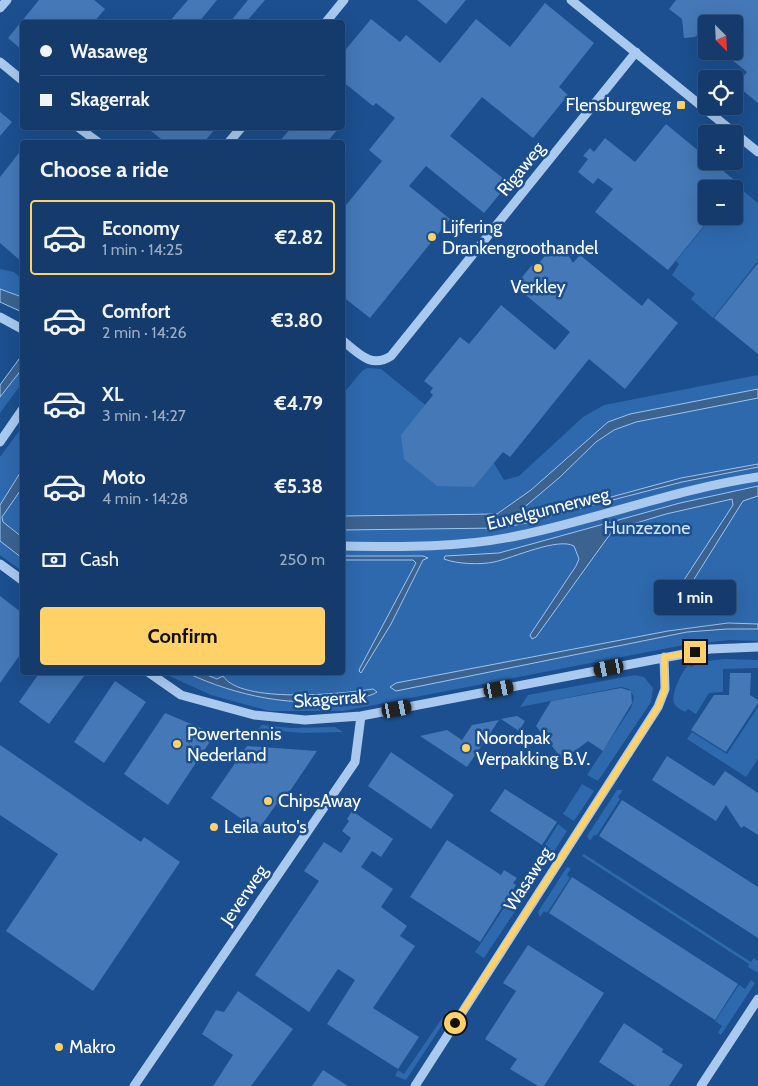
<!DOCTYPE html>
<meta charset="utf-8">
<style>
:root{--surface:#143b6b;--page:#1d4271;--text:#f1f3f6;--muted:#9dadc1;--line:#33557e;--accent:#ffd166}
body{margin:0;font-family:Cabin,sans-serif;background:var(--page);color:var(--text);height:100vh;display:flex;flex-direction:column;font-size:19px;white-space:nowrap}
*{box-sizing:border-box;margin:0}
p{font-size:16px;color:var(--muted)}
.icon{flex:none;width:28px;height:28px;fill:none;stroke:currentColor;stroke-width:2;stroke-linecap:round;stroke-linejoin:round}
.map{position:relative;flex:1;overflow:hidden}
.panel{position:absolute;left:20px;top:140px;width:325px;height:535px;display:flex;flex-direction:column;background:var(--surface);border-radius:5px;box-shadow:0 5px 20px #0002,0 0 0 1px var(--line)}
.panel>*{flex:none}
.banner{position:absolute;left:20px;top:20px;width:325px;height:110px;border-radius:5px;box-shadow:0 5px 20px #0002,0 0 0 1px var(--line);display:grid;align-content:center;height:110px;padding:0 20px;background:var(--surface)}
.needle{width:32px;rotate:156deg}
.controls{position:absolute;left:698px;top:15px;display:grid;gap:10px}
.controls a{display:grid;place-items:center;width:45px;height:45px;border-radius:5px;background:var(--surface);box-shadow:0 5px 20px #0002,0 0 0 1px var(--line);font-size:25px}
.end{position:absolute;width:22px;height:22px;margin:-11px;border:6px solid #ffd166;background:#111;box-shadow:0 0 0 2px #111}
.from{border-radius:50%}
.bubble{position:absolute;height:35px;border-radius:5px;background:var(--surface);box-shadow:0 5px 20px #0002,0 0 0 1px var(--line);font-size:16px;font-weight:700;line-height:35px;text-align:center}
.car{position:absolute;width:15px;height:30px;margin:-15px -8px;border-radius:6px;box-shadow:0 0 4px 1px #0007;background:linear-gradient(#222 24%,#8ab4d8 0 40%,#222 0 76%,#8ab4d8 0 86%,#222 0)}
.banner b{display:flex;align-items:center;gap:18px;height:48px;font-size:19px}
.banner b+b{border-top:1px solid var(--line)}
.banner i{width:12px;height:12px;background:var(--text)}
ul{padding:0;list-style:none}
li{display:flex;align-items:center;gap:15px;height:75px;margin:0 10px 8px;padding:0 10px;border:2px solid transparent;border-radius:5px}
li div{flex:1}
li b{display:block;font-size:19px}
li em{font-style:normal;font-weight:700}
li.current{border-color:var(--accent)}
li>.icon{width:45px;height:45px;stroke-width:1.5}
h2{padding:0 20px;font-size:22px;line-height:60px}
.pay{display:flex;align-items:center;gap:12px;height:55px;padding:0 20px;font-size:19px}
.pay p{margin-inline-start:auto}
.action{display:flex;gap:10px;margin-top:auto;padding:10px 20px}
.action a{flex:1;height:58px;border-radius:5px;background:var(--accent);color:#111;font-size:20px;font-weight:700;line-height:58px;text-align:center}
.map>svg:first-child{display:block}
</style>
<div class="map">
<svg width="758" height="1086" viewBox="0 0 758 1086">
<rect width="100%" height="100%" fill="#1b4f8f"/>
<!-- green -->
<path fill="#2e69ad" d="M737 186 758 203V261L713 318 691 299 695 294 672 275 679 264 676 261 713 216H734V191Z
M0 269 14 272 22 279V297L0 289Z
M367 368 381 369 491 458 504 480 519 476 583 417 604 405 758 375V641L730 640 684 645 343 711H269L211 695 163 673 342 672 343 519 498 516 526 494 497 514 490 515 343 516V394L362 371Z
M22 369V383L0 413V397Z
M22 427V571L0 555V457Z
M725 659 758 660V668L723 669V692L709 693 696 714 688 709 685 712C682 710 677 708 675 705 669 696 682 672 688 665L691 667 706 661Z
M635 675 644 677 653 688 651 702 598 781 587 775 631 708 634 697 629 689 621 687 520 707 528 695Z
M758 707V759L746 777 687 739 692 732 727 754Z
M262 725 292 728 335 727 343 732 303 733 258 729Z
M582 784 594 791 574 821 563 814Z
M617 790H623L618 797 620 799 597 835H594L590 841 587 836Z
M558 824 567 831 539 875 535 872 548 850 544 847Z
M584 854 751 962 754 958 758 961V973L748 967 749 964 582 856Z
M567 867 571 868 567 875 570 878 547 913 544 911 540 917 538 912Z
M525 883 531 887 484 958 475 952 517 888 521 890Z
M751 980 755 983 721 1035 718 1033 722 1026 715 1021 739 985 745 989Z
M447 1011 450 1013 406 1080 395 1076 398 1070 404 1074Z"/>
<!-- water -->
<path fill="#3c6290" stroke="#9cc4f0" d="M0 289 22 297V312L0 302Z
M22 355V369L0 397V385Z
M758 389V398L636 422 614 430 596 442 560 477 514 516 515 520 526 519 527 523 500 528 343 530V516L497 514 531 490 608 422 630 414Z
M758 464V467L682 482 543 518 545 515 681 478Z
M22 470V488L2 517 3 522 22 537V558L0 541V505Z
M758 486V496L743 501 676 608 669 610 667 606 733 505 732 499 666 514 613 530 536 637 532 639 530 635 576 566 579 559 574 546C558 537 513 558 494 562 480 565 457 564 444 559L445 556 499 553 680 503Z
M343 556H423L428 558 423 560 391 624 361 673 359 671 360 668 416 563 413 560H343Z
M728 623 758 624V629H727L687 632 396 691 390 687 396 683 668 631Z
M187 673H202L217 679 223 676C241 704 342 694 373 689L377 692C370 697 357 698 348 699 293 708 237 696 187 673Z"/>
<!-- building -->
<path fill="#4478b7" d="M39 0H94L105 9 94 22H22V50L8 38Z
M188 0H217L199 22H169Z
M248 0H265L246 22H230Z
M417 0H466L446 24Z
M676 0H758V103L736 85 747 72 721 51H734V24H706V39L699 33 695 37 684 38 682 19 669 9Z
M545 3 594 43 559 87 568 95 533 138 482 97 450 136 509 183 484 213 426 166 409 186 450 219 370 318 342 296V210L382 161 369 150 395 118 376 103 373 106 342 81V54L371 19 400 42 406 35 440 63 476 19 510 47Z
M0 112 12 122 0 136Z
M666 124 706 157V161H711L738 183 734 189H706V216H712L668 270 595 212 613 189 598 178 593 184 578 172 588 159 583 156 590 148 594 152 605 138 635 162Z
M147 128H216L204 142H165Z
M291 128H339L327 142H279Z
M22 149V262L0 243V177Z
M559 246 565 250 573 263 580 255 642 306 648 298 678 323 625 389 589 359 510 457 503 452 474 487 437 486 404 459 401 435 433 395 430 392 433 388 424 381 460 337 469 344 501 305 555 350 570 332 515 286 532 265 535 268 549 251Z
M758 263V354L714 318Z
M0 596 22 613V652L0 683Z
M40 672H87L49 724 19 702Z
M730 673H751L750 695 758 700V703L726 752 691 730 714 695H729Z
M115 681 146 702 104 763 74 742Z
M621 688 631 691 632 703 603 751 588 741 563 760 536 726 551 701Z
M165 713 215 734 168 805 124 774Z
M517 716 525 721 519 731 501 719Z
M499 720 467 767 420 736 447 730 462 740 472 725Z
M0 745 141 842 144 837 180 862 93 991 6 931 58 854 0 815Z
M247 746 317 751 288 794 285 792 258 830 211 798Z
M391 752 454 795 431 829 368 786Z
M667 756 714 786 725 771 758 793V835L744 826 741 828 726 805 716 821 652 780Z
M505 789 557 822 542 845 490 811Z
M622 800 758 887V938L599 836Z
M352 811 393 839 381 857 372 851 361 867 393 889 381 907 407 926 400 936 415 946 373 1008 419 1037 398 1069 327 1024 355 980 338 969 309 1012 255 975 319 881 304 871 324 842 341 853 351 838 342 831 349 821 347 819Z
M447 840 501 875 504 870 517 878 513 883 516 885 480 942 410 897Z
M572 877 738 984 715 1020 549 913Z
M528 945 604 993 544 1086H538L510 1069 517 1059 485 1039 516 991 503 983Z
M238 991 293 1029 251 1086H213L233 1055 202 1034 216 1010 224 1012Z
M624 1023 663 1049 662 1052 683 1065 669 1086H636L599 1062Z
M323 1070 348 1086H312Z"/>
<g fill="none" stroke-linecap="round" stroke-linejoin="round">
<!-- minor -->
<path stroke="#a9c9ee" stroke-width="9" d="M571 0 758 152
M0 8 7 0
M326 22 344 0
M0 62 22 80
M79 128 98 142
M229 142 241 128
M0 317 22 329
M342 340C358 353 371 369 391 356L636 52
M0 442 22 410
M342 546C401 547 463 548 521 535 601 518 677 489 758 477
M0 564 22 580
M148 672 181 695 254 715 305 720 361 716 710 649 758 647
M134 1086 355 762 361 716
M415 1086 658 707 665 689 664 657
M701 1086 758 999"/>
</g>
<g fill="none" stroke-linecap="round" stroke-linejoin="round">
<!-- route -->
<path stroke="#ffd166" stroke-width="6" d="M455 1023 658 707 665 689 664 657 695 652"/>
</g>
<!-- markers -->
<g fill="#ffd166" stroke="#1b4f8f" stroke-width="2">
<rect x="676" y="100" width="10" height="10" rx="2.5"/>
<circle cx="432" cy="237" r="5"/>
<circle cx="538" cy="268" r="5"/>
<circle cx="177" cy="744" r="5"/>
<circle cx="466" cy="748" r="5"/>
<circle cx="268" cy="801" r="5"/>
<circle cx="214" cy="827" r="5"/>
<circle cx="59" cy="1047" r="5"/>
</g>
<g text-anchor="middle" stroke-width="5" stroke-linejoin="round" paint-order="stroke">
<!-- poi labels -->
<g font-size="18" fill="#fff" stroke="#1b4f8f" text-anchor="start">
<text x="671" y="111" text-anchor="end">Flensburgweg</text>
<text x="442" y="233">Lijfering<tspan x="442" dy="21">Drankengroothandel</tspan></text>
<text x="538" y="293" text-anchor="middle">Verkley</text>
<text x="187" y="740">Powertennis<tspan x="187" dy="21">Nederland</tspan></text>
<text x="476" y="744">Noordpak<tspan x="476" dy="21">Verpakking B.V.</tspan></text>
<text x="278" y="807">ChipsAway</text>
<text x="224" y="833">Leila auto's</text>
<text x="69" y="1053">Makro</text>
</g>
<!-- street labels -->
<g font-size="18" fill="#fff" stroke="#1b4f8f">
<text transform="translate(521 169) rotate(-51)" y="6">Rigaweg</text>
<text transform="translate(548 509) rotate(-14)" y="6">Euvelgunnerweg</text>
<text transform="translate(330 699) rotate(-4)" y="6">Skagerrak</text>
<text transform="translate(528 879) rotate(-57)" y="6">Wasaweg</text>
<text transform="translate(244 895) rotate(-56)" y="6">Jeverweg</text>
</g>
<!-- park labels -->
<g font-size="18" fill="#cfe3fa" stroke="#1b4f8f">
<text x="647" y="534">Hunzezone</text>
</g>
</g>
</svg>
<div class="controls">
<a><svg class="needle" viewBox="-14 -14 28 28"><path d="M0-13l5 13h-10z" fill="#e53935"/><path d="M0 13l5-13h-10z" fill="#9dadc1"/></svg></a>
<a><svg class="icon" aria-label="locate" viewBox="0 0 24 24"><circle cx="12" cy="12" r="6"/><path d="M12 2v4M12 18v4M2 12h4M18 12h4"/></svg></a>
<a>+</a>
<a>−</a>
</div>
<i class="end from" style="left:455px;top:1023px"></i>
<i class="end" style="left:695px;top:652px"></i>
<div class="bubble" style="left:654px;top:580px;width:82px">1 min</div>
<i class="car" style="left:609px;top:668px;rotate:259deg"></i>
<i class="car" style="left:499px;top:689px;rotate:79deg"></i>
<i class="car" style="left:397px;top:709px;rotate:79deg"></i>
<div class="banner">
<b><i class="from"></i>Wasaweg</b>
<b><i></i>Skagerrak</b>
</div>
<section class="panel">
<h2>Choose a ride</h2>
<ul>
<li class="current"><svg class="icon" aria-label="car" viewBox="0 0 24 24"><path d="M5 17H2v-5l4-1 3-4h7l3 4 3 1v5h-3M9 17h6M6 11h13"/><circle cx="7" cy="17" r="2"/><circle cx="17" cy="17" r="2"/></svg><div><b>Economy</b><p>1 min · 14:25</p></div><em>€2.82</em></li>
<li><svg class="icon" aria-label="car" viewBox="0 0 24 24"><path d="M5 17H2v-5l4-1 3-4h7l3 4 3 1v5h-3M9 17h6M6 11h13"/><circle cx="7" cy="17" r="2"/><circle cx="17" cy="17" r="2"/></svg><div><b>Comfort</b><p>2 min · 14:26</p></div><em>€3.80</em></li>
<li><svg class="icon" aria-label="car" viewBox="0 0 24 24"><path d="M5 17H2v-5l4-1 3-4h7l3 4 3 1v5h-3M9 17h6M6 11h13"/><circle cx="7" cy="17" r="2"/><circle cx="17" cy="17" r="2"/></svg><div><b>XL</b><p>3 min · 14:27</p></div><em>€4.79</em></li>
<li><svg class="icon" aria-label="car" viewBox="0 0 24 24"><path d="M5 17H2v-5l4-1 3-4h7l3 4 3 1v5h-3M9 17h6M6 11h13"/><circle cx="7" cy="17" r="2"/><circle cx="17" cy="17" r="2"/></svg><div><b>Moto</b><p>4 min · 14:28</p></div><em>€5.38</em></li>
</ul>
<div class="pay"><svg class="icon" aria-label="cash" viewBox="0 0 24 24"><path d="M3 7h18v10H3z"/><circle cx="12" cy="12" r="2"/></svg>Cash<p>250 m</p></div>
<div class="action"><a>Confirm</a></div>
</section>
</div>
